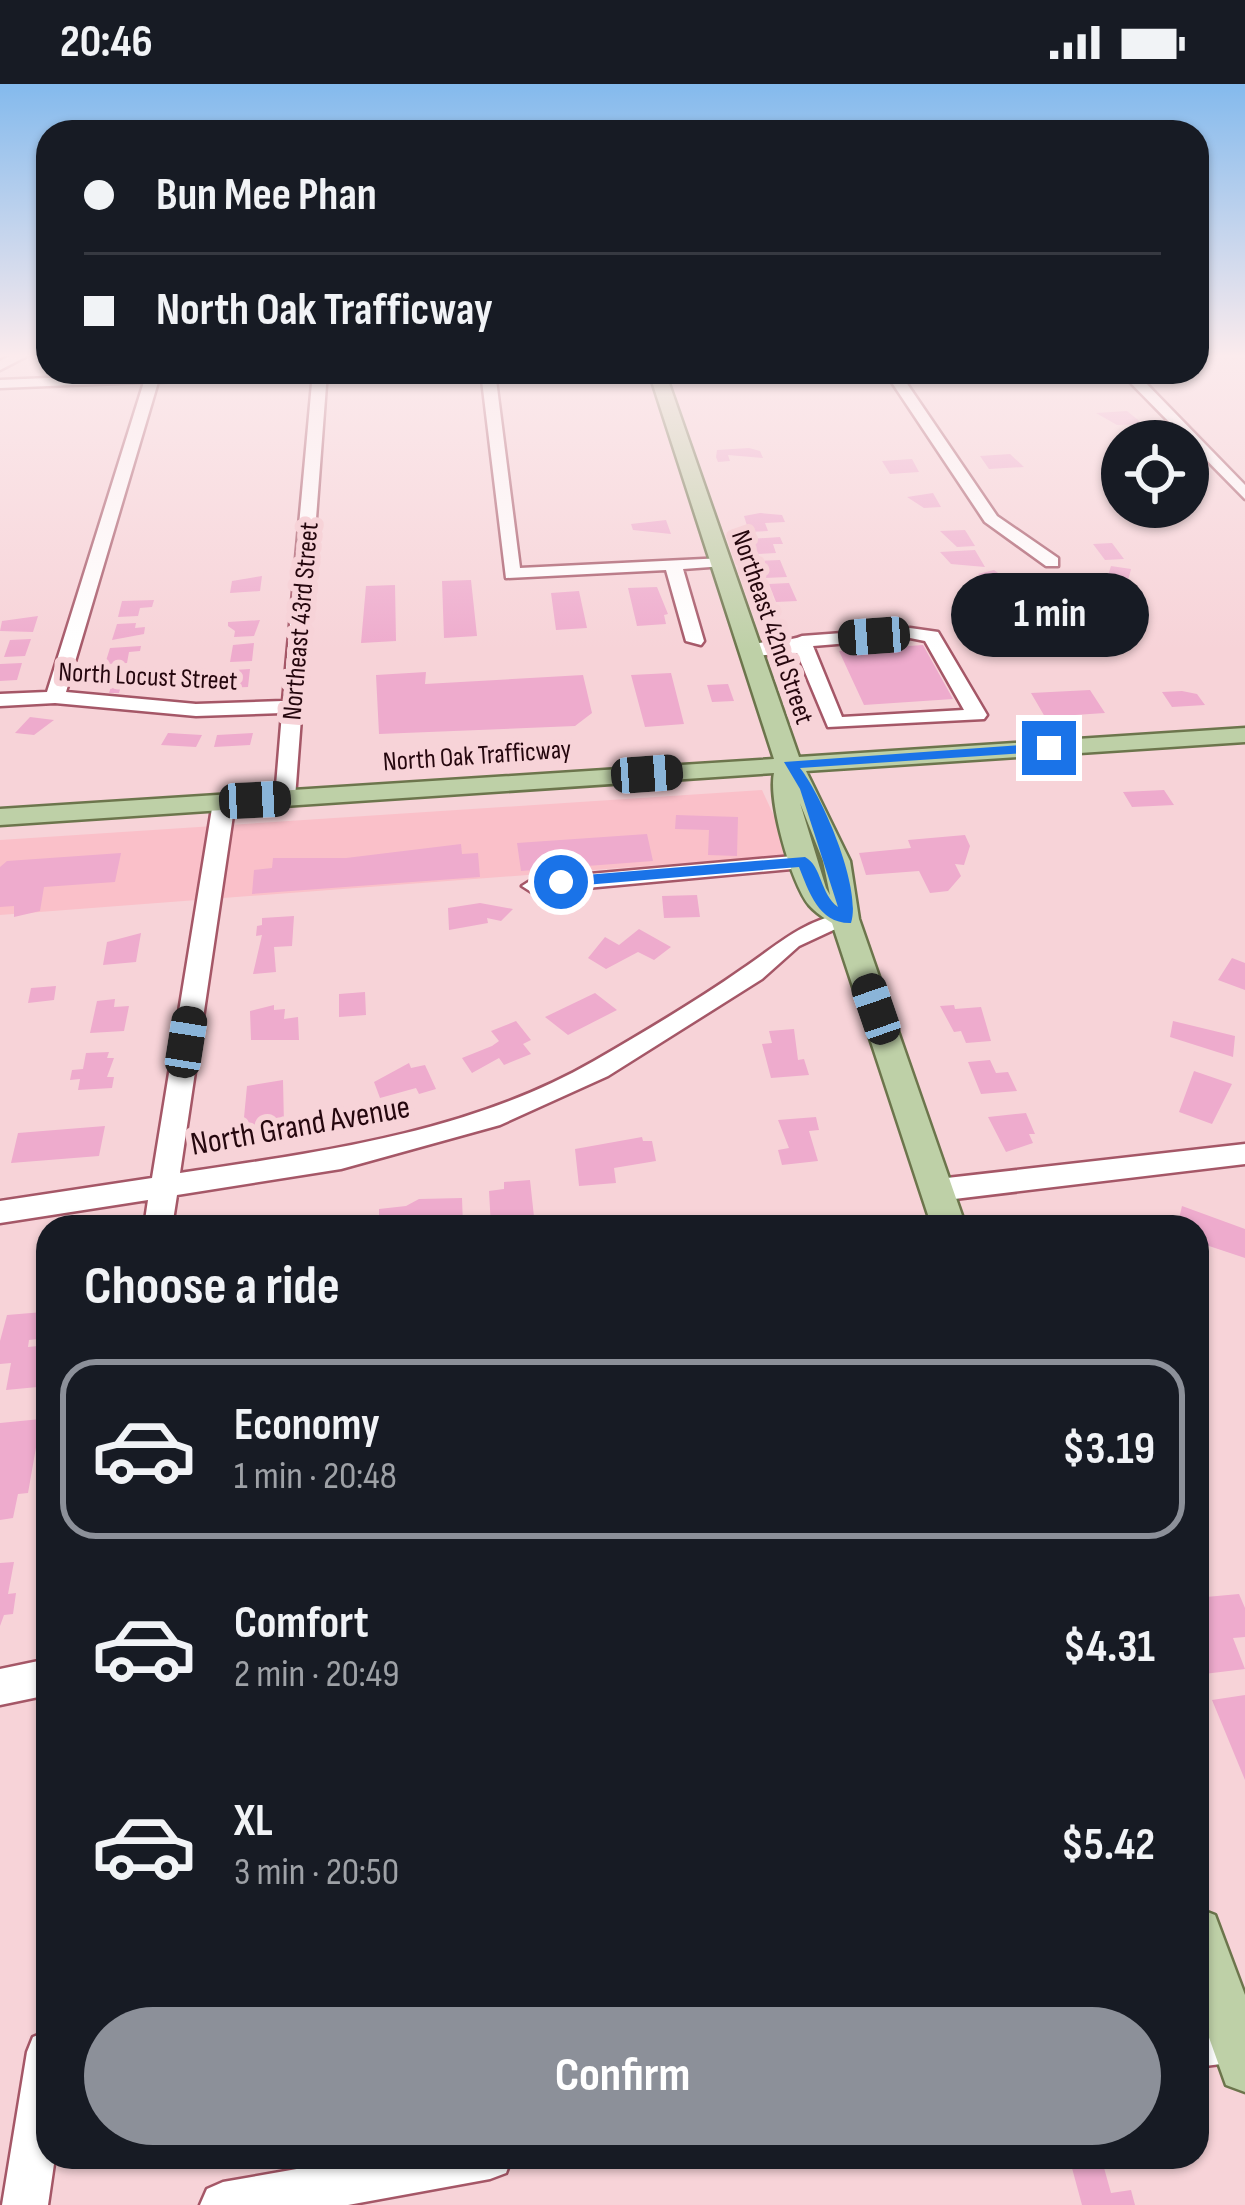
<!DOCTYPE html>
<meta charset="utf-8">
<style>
:root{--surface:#171b24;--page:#242831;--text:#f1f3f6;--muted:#9ea1a6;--line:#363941;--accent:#8c9099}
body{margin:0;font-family:"Sofia Sans Condensed",sans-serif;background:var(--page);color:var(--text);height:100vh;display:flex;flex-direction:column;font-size:45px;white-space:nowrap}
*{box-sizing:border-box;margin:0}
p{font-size:39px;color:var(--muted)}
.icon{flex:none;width:66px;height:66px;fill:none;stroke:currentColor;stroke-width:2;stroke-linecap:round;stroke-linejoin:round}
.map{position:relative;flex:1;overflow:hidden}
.panel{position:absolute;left:36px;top:1131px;width:1173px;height:954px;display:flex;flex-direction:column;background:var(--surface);border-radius:36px;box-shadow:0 3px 9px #0004}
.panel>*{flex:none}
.banner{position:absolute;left:36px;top:36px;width:1173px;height:264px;border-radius:36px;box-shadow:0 3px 9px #0004;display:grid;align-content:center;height:264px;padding:0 48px;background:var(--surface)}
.buttons{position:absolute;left:1101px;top:336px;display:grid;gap:24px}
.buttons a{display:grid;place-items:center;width:108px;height:108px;border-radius:50%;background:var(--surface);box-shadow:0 3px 9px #0004;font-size:60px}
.end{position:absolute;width:54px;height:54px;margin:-27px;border:15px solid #1a73e8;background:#fff;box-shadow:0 0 0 6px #fff}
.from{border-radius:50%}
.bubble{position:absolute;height:84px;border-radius:42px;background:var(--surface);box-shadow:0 3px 9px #0004;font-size:39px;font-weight:700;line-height:84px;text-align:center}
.car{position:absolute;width:36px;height:72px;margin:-36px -18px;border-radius:15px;box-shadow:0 0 9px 3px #0007;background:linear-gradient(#222 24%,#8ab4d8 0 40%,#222 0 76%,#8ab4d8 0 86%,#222 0)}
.banner b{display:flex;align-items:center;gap:42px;height:114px;font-size:45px}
.banner b+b{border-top:3px solid var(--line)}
.banner i{width:30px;height:30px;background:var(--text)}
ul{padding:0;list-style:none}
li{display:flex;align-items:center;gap:36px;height:180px;margin:0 24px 18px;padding:0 24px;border:6px solid transparent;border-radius:36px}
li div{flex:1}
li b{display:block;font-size:45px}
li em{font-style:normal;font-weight:700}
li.on{border-color:var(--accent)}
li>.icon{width:108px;height:108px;stroke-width:1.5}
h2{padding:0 48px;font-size:54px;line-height:144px}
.button{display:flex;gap:24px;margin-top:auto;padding:24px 48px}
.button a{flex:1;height:138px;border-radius:72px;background:var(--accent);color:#fff;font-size:48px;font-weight:700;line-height:138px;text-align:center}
.status{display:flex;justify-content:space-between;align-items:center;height:84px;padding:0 60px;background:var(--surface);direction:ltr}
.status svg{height:33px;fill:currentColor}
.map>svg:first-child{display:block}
</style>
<div class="status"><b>20:46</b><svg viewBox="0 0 49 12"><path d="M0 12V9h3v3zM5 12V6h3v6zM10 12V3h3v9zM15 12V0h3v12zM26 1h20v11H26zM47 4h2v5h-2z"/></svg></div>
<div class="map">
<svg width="1245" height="2121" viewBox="0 0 1245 2121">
<rect width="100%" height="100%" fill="#f7d3d8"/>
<!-- built -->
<path fill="#fac0c9" d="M762 706 792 771 0 831V756Z"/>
<!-- building -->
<path fill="#eeabcd" d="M1127 327 1143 340 1117 341 1096 329Z
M749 364 760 367 763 374 728 371 730 377 718 378 716 373 717 366Z
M1010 370 1024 383 989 385 980 372Z
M912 375 919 388 890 390 882 377Z
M933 409 941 423 924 424 907 413Z
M760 429 782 431 785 438 765 439 768 447 749 448 744 432Z
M666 436 671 450 633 446 631 440Z
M965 446 975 462 957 463 940 447Z
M780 453 783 460H773L776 469 757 470 751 455Z
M1112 459 1124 475 1105 476 1093 460Z
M975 466 985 483 951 480 940 468Z
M780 476 787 493 765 494 759 477Z
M1111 482 1131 485 1127 501 1106 498Z
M994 486 1016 502 1000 506 978 490Z
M262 492 260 507 230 509 232 497Z
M471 496 477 552 444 554 442 497Z
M789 499 797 517 776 518 769 500Z
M395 501 396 557 361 559 366 502Z
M1103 502 1115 510 1084 518 1072 509Z
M657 503 668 530 664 531 666 540 637 542 628 504Z
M579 507 587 544 556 546 551 509Z
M1024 507H1062L1066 516 1048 517 1051 524H1032Z
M154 516 152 523 140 524 138 532 118 533 122 517Z
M38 532 33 548 0 547 2 537Z
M260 536 254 552 234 553 235 547 228 542V538Z
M1058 537 1069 553 1004 558 994 541Z
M136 539 135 544 145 543 144 550 112 556 117 540Z
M31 555 25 572 4 573 10 556Z
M254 559 252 577 230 578 233 561Z
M923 561 953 615 864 621 839 567Z
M141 562 140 567 129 568 127 579 105 580 110 564Z
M22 579 17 596 0 597V580Z
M250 585 248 603 226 604 227 599H217L219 587Z
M125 588 119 609H109L111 603 95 602 103 589Z
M426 588 425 600 583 591 592 629 575 642 379 650 376 591Z
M671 589 684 640 645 643 631 591Z
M728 600 734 617 712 618 707 601Z
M1090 606 1105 629 1045 633 1031 609Z
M1182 607 1197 610 1205 621 1172 623 1162 608Z
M30 633 54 636 34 651 15 649Z
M168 649 202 651 196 663 161 661Z
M253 649 250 661 214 663 217 651Z
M1164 706 1174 721 1132 723 1123 708Z
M676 731 738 733 737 772 708 771 709 746 675 745Z
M647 750 653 777 521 787 517 759Z
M965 751 970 762 964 781 955 780 961 792 948 807 930 809 919 787 866 791 859 769 911 764 908 756Z
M461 760 462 770 478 769 480 793 252 810 254 786 272 784 273 774H346Z
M121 769 115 798 44 803 40 827 14 833V822L0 823V783L7 777Z
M697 811 700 833 664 834 662 812Z
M480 819 513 825 501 837 487 834 488 839 449 846 448 824Z
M294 832 292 862 274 863 276 888 253 890 262 851 256 852 257 842 262 841V834Z
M639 845 671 863 654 876 638 868 606 885 588 874 605 853 619 861Z
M141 849 136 878 103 881 107 858Z
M1232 874 1245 879V906L1218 896Z
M56 902 54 916 28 919 31 904Z
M365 908 366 931 339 933V910Z
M595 909 617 926 568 951 545 933Z
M115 915 114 923 129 922 124 947 90 949 97 917Z
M274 921V926L285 925 284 935 298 933 299 956H251L250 927Z
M954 921 955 925 981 923 991 957 966 959 961 947 954 948 940 922Z
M516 937 531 956 523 960 531 970 504 981 499 974 472 989 462 974 492 962 499 957 491 947Z
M1173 937 1235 952 1233 973 1170 953Z
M794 945 798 976 804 975 809 991 771 994 762 960 772 959 769 947Z
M109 968 107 974H114L107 993H114L112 1004 78 1006 80 995 70 996 72 986 83 985 86 969Z
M990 976 996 989 1008 988 1017 1007 981 1010 968 978Z
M409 979 411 984 425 981 436 1005 419 1010 416 1004 380 1014 374 998Z
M1194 987 1232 1000 1212 1040 1179 1028Z
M283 996 284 1041 243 1044 247 1002Z
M1026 1029 1035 1050H1029L1033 1059 1006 1068 988 1033Z
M816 1033 819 1046 809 1047 818 1077 782 1081 778 1066 789 1064 778 1036Z
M105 1042 99 1072 11 1079 18 1049Z
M642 1053 643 1057H652L656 1077 614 1084 616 1099 579 1102 575 1065Z
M530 1096 535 1142 491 1143 489 1107 504 1105V1098Z
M462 1114 463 1142 379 1143V1125L406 1122 419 1115Z
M1182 1122 1245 1145V1174L1197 1158V1143H1177Z
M769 1131 772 1143H714L713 1137Z
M46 1155 48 1210 36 1211Z
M43 1228 38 1255 29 1256 28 1263 48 1261V1302L6 1306 11 1279 0 1280V1257L7 1231Z
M41 1335 28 1409 18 1410 13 1434 0 1436V1339Z
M14 1478 8 1510 16 1509 13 1530 4 1531 0 1542V1479Z
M1197 1491 1206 1513 1239 1510 1245 1524V1553L1233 1554 1245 1585 1204 1590 1197 1573Z
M1245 1611V1696L1212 1616Z
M1069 2073H1101L1111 2109 1131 2106 1135 2121H1082Z"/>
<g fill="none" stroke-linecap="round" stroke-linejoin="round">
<!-- minor casing -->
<g stroke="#a55767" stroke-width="5">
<path id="minor" d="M16 269H33L0 286V277Z
M194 288H302L295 292 158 298 66 608 196 620 283 617 313 288H327L295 714 285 720 275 714 282 629 196 632 55 619 0 622V610L47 608 144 298 0 304V296Z
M481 288H495L520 484 724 474V482L683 485 704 557 701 561 686 557 666 486 506 494Z
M885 288H899L997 432 1058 474V482H1046L985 438Z
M1120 288H1135L1245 401V415Z
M910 544 938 548 987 631 984 635 828 643 797 569 749 572 740 566C757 554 784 560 802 552ZM910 554 925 557 964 626 842 633 813 562Z
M224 712 235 718 180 1089C320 1068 469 1049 594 977 644 948 695 918 742 885 782 858 796 841 845 828L857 835 799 862 762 895 608 992 500 1041 341 1085 177 1111 172 1143H144L148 1116 0 1139V1117L152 1094 213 718Z
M805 771 813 773V783L533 809 522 802 533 795Z
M1245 1060V1080L938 1117 928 1114 924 1106 928 1098 938 1095Z
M48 1575V1611L0 1621V1585Z
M1245 1935V1977L1197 1983V1941Z
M48 1947V2073H55L48 2121H2L27 1968 33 1953Z
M365 2073H512L506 2089 490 2095 348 2121H200L207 2105 223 2098Z"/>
</g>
<!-- major casing -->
<g stroke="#6c754c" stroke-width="5">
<path id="major" d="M649 288H665L799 673 1245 644V658L806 687 850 777 859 835 966 1143H932L832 839C824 834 815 828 809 821 791 799 768 716 774 689L0 741V725L774 675ZM800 719 823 777 830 811 826 804Z
M1197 1824 1215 1831 1245 1911V2008L1226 2001 1197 1920Z"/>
</g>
<!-- minor -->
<use href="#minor" fill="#fff" fill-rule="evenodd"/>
<!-- major -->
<use href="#major" fill="#bed0a7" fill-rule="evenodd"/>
</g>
<!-- sky -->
<linearGradient id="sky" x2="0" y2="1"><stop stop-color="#84baed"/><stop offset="0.48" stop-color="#fbebed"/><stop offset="1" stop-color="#fbebed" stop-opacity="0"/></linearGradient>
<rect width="1245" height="566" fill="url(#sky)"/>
<!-- route -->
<path fill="#1a73e8" d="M1049 659 1055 667 800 684C823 713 862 805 851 839 819 840 809 808 799 783L561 803 553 798 561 793 805 773C822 782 820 810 838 823L800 705 784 678Z"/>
<g text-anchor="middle" stroke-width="12" stroke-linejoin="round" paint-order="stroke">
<!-- far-street labels -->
<g font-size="27" fill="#25070e" stroke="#f7d3d8">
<text transform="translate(300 537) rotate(-85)" y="9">Northeast 43rd Street</text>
<text transform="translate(773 543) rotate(71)" y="9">Northeast 42nd Street</text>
<text transform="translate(148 592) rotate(3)" y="9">North Locust Street</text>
<text transform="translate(477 671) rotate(-4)" y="9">North Oak Trafficway</text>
</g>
<!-- street labels -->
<g font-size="33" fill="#25070e" stroke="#f7d3d8">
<text transform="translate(300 1040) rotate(-10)" y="12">North Grand Avenue</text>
</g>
</g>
</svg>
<div class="buttons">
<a><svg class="icon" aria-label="locate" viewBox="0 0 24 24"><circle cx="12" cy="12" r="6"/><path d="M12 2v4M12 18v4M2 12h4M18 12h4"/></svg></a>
</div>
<i class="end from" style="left:561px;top:798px"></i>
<i class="end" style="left:1049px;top:664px"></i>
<div class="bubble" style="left:951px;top:489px;width:198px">1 min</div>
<i class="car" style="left:874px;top:552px;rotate:266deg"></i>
<i class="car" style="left:647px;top:690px;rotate:86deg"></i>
<i class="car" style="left:255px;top:716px;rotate:87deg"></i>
<i class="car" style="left:876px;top:925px;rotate:341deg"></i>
<i class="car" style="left:186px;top:958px;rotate:9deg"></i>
<div class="banner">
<b><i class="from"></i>Bun Mee Phan</b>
<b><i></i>North Oak Trafficway</b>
</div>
<section class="panel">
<h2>Choose a ride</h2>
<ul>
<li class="on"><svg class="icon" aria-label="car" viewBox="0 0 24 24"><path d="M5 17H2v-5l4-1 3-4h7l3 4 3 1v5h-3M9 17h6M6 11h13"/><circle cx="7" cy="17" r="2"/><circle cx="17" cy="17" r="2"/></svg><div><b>Economy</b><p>1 min · 20:48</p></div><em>$3.19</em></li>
<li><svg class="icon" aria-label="car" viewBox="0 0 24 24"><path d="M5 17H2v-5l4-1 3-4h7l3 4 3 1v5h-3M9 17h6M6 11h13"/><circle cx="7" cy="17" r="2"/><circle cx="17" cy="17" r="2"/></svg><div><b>Comfort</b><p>2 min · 20:49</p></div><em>$4.31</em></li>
<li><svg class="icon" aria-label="car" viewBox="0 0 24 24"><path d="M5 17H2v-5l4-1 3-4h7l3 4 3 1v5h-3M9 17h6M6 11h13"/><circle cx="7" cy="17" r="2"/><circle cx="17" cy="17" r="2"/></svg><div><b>XL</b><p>3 min · 20:50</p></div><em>$5.42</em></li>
</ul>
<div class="button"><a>Confirm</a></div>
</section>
</div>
